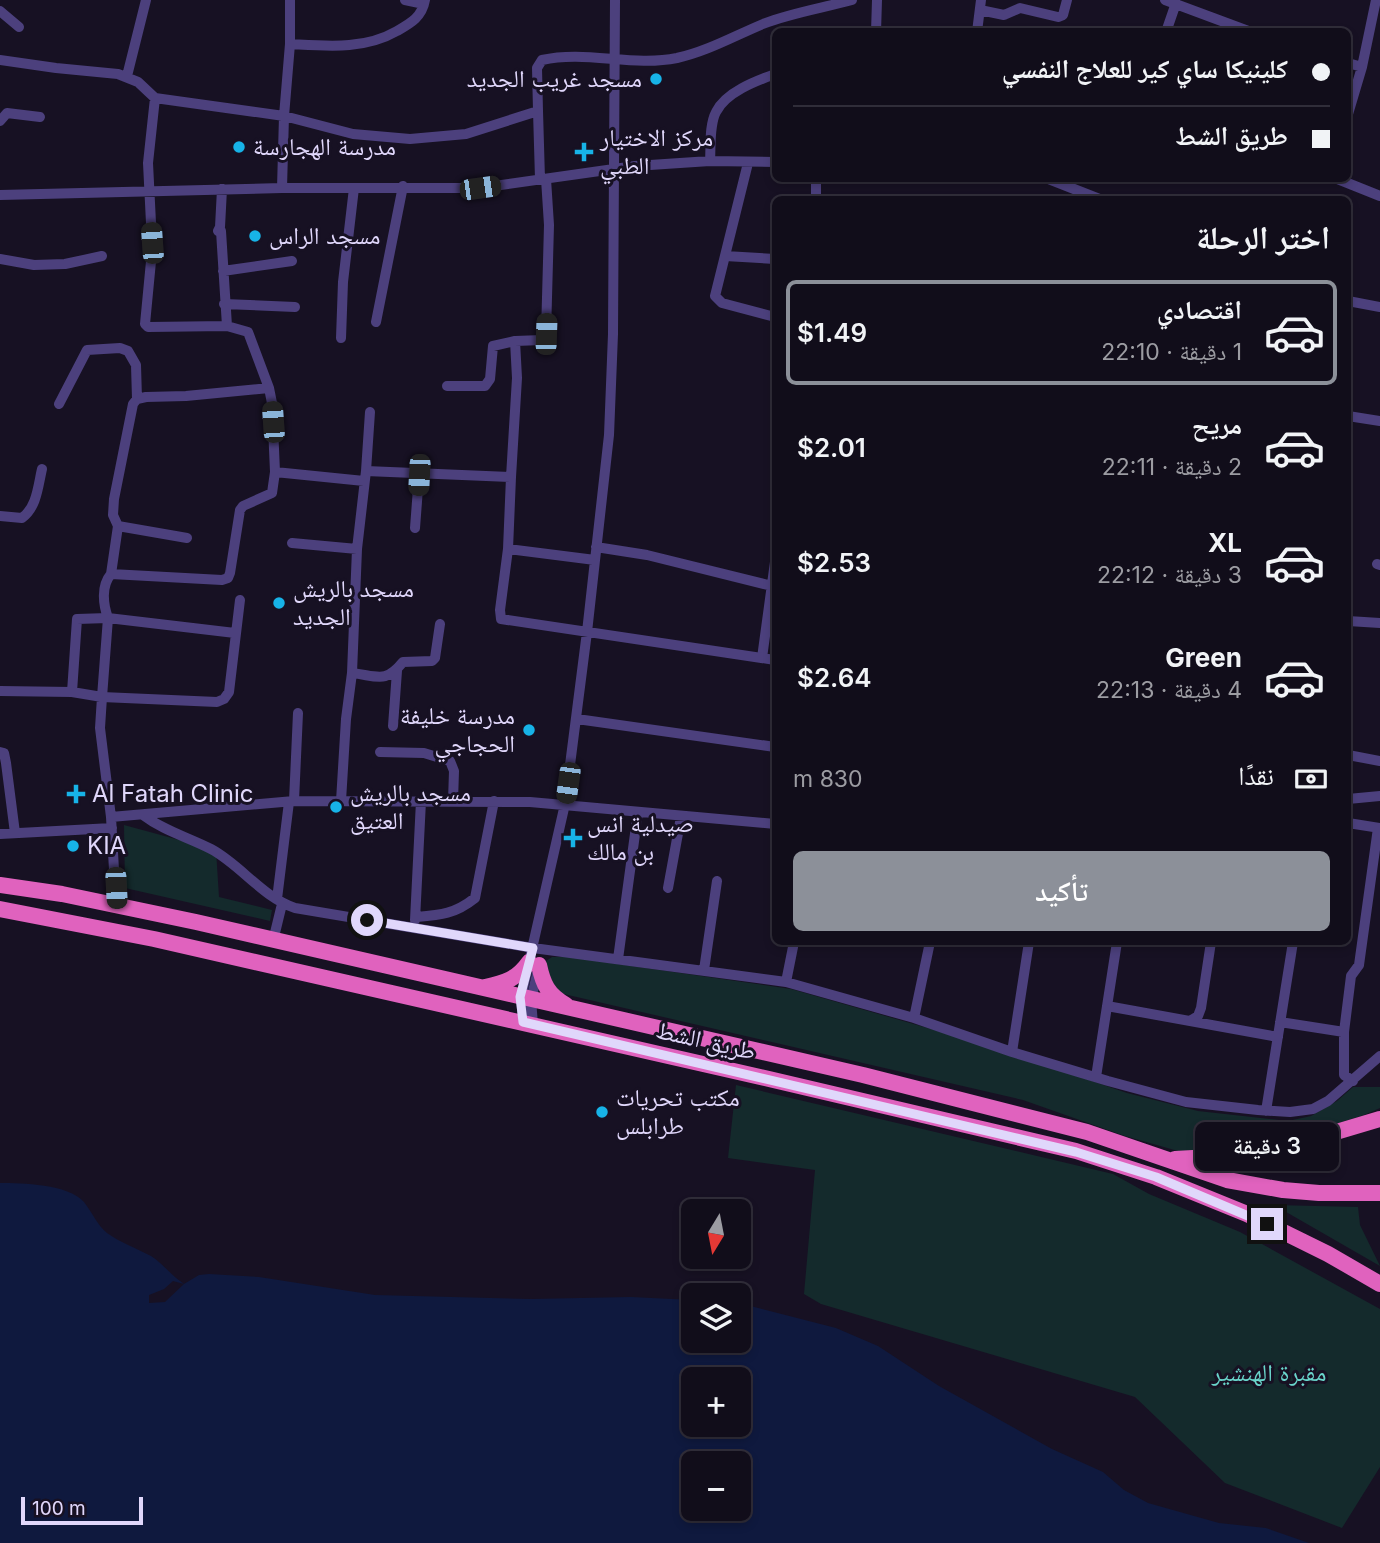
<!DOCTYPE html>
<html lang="ar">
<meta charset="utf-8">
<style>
:root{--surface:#110d1a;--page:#1e1b27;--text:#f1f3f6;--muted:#9c9ca2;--line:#302d39;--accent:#8c9099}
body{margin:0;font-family:Inter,"Noto Naskh Arabic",sans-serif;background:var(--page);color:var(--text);direction:rtl;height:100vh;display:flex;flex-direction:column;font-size:26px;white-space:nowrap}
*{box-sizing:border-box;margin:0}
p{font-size:23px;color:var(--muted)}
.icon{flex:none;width:38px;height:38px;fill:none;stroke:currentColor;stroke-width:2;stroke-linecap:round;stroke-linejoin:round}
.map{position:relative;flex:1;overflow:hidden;direction:ltr}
.details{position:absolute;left:772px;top:196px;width:579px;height:749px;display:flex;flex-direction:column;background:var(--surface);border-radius:10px;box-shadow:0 4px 10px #0003,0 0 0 2px var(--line);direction:rtl}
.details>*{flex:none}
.top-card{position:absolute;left:772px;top:28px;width:579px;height:154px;border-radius:10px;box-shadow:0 4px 10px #0003,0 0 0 2px var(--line);direction:rtl;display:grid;align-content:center;height:154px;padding:0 21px;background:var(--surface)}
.needle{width:46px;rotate:190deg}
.tools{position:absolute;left:681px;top:1199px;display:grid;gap:14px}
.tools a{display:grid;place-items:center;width:70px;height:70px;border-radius:10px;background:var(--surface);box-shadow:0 4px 10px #0003,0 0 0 2px var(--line);font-size:35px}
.scale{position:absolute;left:21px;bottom:18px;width:122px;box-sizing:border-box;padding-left:7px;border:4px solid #e0d7fb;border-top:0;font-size:19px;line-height:24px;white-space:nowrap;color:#e0d7fb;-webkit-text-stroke:5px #171123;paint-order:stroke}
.end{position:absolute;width:32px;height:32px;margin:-16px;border:9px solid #e0d7fb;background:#111;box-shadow:0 0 0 4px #111}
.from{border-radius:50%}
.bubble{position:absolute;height:49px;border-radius:10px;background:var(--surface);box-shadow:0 4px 10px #0003,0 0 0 2px var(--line);font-size:23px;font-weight:600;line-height:49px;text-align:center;direction:rtl}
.car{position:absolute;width:21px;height:42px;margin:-21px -10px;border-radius:9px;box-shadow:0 0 5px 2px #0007;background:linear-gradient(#222 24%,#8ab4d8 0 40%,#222 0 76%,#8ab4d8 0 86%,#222 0)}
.top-card b{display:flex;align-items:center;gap:24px;height:66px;font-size:26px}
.top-card b+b{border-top:2px solid var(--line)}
.top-card i{width:18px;height:18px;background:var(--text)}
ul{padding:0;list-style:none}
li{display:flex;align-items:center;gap:21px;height:105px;margin:0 14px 10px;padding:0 7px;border:4px solid transparent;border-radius:10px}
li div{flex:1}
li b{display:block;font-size:26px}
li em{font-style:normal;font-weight:600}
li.selected{border-color:var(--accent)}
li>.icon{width:63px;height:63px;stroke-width:1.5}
h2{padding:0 21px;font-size:32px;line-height:84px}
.pay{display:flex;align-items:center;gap:18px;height:77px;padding:0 21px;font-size:26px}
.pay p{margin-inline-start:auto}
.primary-button{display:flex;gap:14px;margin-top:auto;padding:14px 21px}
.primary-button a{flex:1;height:80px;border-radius:10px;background:var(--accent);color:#fff;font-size:28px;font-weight:600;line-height:80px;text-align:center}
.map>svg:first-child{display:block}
</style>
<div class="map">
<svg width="1380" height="1543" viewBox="0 0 1380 1543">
<rect width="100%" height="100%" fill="#171123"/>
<!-- green -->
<path fill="#142a2c" d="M124 825 216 850 219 897 272 910 270 921 125 888Z
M552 957H569L791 989 987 1045 1127 1093 1198 1111 1288 1121 1311 1116 1337 1101 1353 1087H1380V1108L1364 1115 1250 1151 1217 1156 1185 1153 1125 1136 1023 1100 555 992 545 970 546 961Z
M736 1085 1113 1174 1149 1194 1240 1232 1380 1309V1467L1342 1528 1225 1483 1135 1397 821 1304 804 1294 815 1170 728 1158Z
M1274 1205 1358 1207 1360 1225 1380 1266Z"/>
<!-- water -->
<path fill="#0f193e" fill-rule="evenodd" d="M0 1183C22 1183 68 1184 84 1202 92 1212 97 1225 107 1233 121 1243 136 1248 151 1256 162 1263 172 1276 184 1284L199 1275 209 1274 259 1277 375 1295 531 1299 631 1297 693 1300V1340H738L739 1303 836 1328 878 1346 939 1386 1052 1449 1103 1472 1124 1490 1148 1503 1219 1523 1266 1528 1309 1543H0ZM693 1379H738V1424H693ZM693 1463H738V1508H693Z"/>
<!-- pier -->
<path fill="#171123" d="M173 1281 184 1284 165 1302 149 1303V1295L164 1289Z"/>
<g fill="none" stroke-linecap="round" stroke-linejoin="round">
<!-- minor -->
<path stroke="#4c407d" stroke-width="10" d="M405 0 424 4
M1165 0 1251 32
M980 10 1004 15 1020 8 1058 17 1063 15 1067 0
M0 11 19 27
M906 31V32
M876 32 877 0
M977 32 981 0
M1166 32 1176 3
M290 44C327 46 364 50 397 31 411 23 422 17 425 0
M0 60 56 68 118 74 138 82 155 98 148 163 152 243 156 248 152 251 145 324 148 327 227 326
M1348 63 1362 67
M127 76 146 0
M155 98 284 116 353 134 410 139 466 134 538 111 540 179
M538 111 537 68 542 60C586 50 632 67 677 58 708 51 734 36 763 24 791 13 823 8 852 0
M1348 114 1362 67 1376 0
M0 121 7 113 40 117
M710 161C711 147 709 125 716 112 726 92 756 81 775 74
M748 163 715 296 722 303 775 317
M816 178V200
M1046 178 1102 200
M1335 178 1380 196
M282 188 284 116 290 44V0
M222 189 220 227 218 231H221L227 326 248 332 269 388 272 403 275 472 364 481
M0 195 282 188H480L635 166 710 161 775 162
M725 256 775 259
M0 259 34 265 65 264 102 256
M223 271 292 261
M1348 301 1380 307
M224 304 295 307
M376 322 403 186
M341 338 343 282 354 188
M515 341 542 340 546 334 549 225 546 179
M447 386H485L490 379 493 346 515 341 517 378 511 477
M59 404 87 350 120 348 128 351 136 365 137 399
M1348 416 1380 421
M366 471 370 412
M0 516 22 518C37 507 38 486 42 469
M118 526 187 538
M415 528 419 475
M292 543 357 549
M596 547 647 555 772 586
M508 549 595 560
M1377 564 1380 565
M111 574 222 580 228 578 230 573 240 510 243 506 272 493 275 472
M1348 621 1380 623
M235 633 108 618 102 697 72 692 77 619 108 618C103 604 101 586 111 574L118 526 113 515 114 499 133 404 137 399 146 397 186 396 269 388
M762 658 775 562
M352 673C378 676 385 684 403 662L432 661 435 658 440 624
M0 691 72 692
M577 719 775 747
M393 726 397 671
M0 752 4 753 6 763 15 833
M380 752 424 753 450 761 454 771 453 801
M1348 755 1380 761
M1348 799 1380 796
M294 801 298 713
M341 801 346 719 352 673 357 549 366 471 511 477 508 549 500 610 501 619 775 660
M143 815C164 831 188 837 211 849 241 865 262 897 295 908L533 948 786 982 914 1018 930 942
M111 817 100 728 102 697 217 702 224 699 229 692 240 600
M1348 823 1380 828
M0 834 112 828
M668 888 681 817
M277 899 289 802
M116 905 111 817 294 801 530 802 775 824
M416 917C441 915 455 914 475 898L494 801
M415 920 421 801
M273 941 282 904
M618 959 638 812
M704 970 717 881
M786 982 794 942
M1107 1006 1278 1037
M914 1018 1012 1052 1108 1081 1186 1102 1258 1110 1290 1112 1313 1109 1328 1101 1380 1056
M1190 1021 1198 1016 1201 1008 1211 942
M523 1022 521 997 565 804 587 632 609 435 613 334 615 0
M1280 1022 1344 1032
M533 1024 531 1000 538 970
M1012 1052 1029 942
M1096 1077 1117 942
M1353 1081 1344 1075V1032L1351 976 1359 965 1378 828
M1266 1111 1293 942"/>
<!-- trunk -->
<path stroke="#e062be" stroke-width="16" d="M0 885 62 894 196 922 863 1075 1087 1132 1227 1180 1283 1190 1319 1193H1380
M0 909 154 939 769 1079 1076 1151 1156 1177 1247 1214 1328 1254 1380 1284
M539 965C543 984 548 995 566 1005
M485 987C505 983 517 979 529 962
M1175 1159 1193 1158 1216 1161 1249 1158 1380 1119"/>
</g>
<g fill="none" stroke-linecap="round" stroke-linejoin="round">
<!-- route -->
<path stroke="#e0d7fb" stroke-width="9" d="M367 920 533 948 520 997 523 1022 1076 1152 1156 1177 1267 1224"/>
</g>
<!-- markers -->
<g fill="#17b3e7" stroke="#171123" stroke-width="2.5">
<circle cx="656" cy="79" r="7"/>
<circle cx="239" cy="147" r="7"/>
<path d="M580.5 141.5h7v7h7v7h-7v7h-7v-7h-7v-7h7z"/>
<circle cx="255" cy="236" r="7"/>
<circle cx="279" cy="603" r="7"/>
<circle cx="529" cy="730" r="7"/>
<path d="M72.5 783.5h7v7h7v7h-7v7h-7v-7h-7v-7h7z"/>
<circle cx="336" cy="807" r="7"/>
<path d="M569.5 827.5h7v7h7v7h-7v7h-7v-7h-7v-7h7z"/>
<circle cx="73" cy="846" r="7"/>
<circle cx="602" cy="1112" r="7"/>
</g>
<g text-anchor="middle" stroke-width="6" stroke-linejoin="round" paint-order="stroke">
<!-- poi labels -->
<g font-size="24" fill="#e0d7fb" stroke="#171123" text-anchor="start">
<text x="642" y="87" text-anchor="end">مسجد غريب الجديد</text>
<text x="600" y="146">مركز الاختيار<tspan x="600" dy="28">الطبي</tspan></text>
<text x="253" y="155">مدرسة الهجارسة</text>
<text x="269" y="244">مسجد الراس</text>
<text x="293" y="597">مسجد بالريش<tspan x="293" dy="28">الجديد</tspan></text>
<text x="515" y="724" text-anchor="end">مدرسة خليفة<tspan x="515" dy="28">الحجاجي</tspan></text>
<text x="350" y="801">مسجد بالريش<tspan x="350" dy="28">العتيق</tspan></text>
<text x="92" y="802">Al Fatah Clinic</text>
<text x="587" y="832">صيدلية انس<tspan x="587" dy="28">بن مالك</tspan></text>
<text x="87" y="854">KIA</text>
<text x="616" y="1106">مكتب تحريات<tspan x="616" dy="28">طرابلس</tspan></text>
</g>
<!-- street labels -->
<g font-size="24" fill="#e0d7fb" stroke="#171123">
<text transform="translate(706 1041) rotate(13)" y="8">طريق الشط</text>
</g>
<!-- park labels -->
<g font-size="24" fill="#69d4ca" stroke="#171123">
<text x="1269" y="1381">مقبرة الهنشير</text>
</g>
</g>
</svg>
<div class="tools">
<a><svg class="needle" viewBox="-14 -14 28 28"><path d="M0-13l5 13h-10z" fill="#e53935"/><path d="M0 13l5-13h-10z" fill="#9c9ca2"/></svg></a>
<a><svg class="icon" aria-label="layers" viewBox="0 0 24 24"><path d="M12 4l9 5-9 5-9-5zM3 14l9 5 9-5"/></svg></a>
<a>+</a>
<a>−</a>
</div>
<div class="scale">100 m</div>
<i class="end from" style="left:367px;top:920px"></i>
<i class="end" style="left:1267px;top:1224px"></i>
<div class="bubble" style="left:1195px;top:1122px;width:144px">3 دقيقة</div>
<i class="car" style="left:480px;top:188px;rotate:82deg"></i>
<i class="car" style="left:152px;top:243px;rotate:356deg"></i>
<i class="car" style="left:546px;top:334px;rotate:2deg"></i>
<i class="car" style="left:273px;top:422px;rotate:356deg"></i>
<i class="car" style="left:419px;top:475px;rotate:183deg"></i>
<i class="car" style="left:568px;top:783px;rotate:188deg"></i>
<i class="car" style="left:116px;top:888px;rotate:177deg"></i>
<div class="top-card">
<b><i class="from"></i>كلينيكا ساي كير للعلاج النفسي</b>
<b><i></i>طريق الشط</b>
</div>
<section class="details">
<h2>اختر الرحلة</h2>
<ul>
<li class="selected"><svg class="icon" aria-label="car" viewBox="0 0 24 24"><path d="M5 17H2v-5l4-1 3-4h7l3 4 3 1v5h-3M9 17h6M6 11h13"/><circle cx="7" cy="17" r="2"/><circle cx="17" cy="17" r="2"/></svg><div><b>اقتصادي</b><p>1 دقيقة · 22:10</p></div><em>$1.49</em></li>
<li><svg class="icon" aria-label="car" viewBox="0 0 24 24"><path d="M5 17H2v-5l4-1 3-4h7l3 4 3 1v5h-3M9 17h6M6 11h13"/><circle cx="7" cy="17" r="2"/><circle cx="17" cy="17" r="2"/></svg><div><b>مريح</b><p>2 دقيقة · 22:11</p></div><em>$2.01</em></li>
<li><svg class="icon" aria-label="car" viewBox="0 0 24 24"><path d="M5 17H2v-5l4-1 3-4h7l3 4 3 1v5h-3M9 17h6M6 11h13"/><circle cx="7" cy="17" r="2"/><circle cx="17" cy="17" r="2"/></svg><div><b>XL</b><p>3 دقيقة · 22:12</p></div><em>$2.53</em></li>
<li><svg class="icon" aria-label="car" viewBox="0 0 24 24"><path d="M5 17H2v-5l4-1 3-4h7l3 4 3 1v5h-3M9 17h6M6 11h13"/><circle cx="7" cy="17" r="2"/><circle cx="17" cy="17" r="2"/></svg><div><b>Green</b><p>4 دقيقة · 22:13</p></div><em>$2.64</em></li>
</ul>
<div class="pay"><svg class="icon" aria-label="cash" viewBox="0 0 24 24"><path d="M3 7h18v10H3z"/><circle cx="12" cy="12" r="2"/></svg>نقدًا<p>830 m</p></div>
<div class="primary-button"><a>تأكيد</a></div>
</section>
</div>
